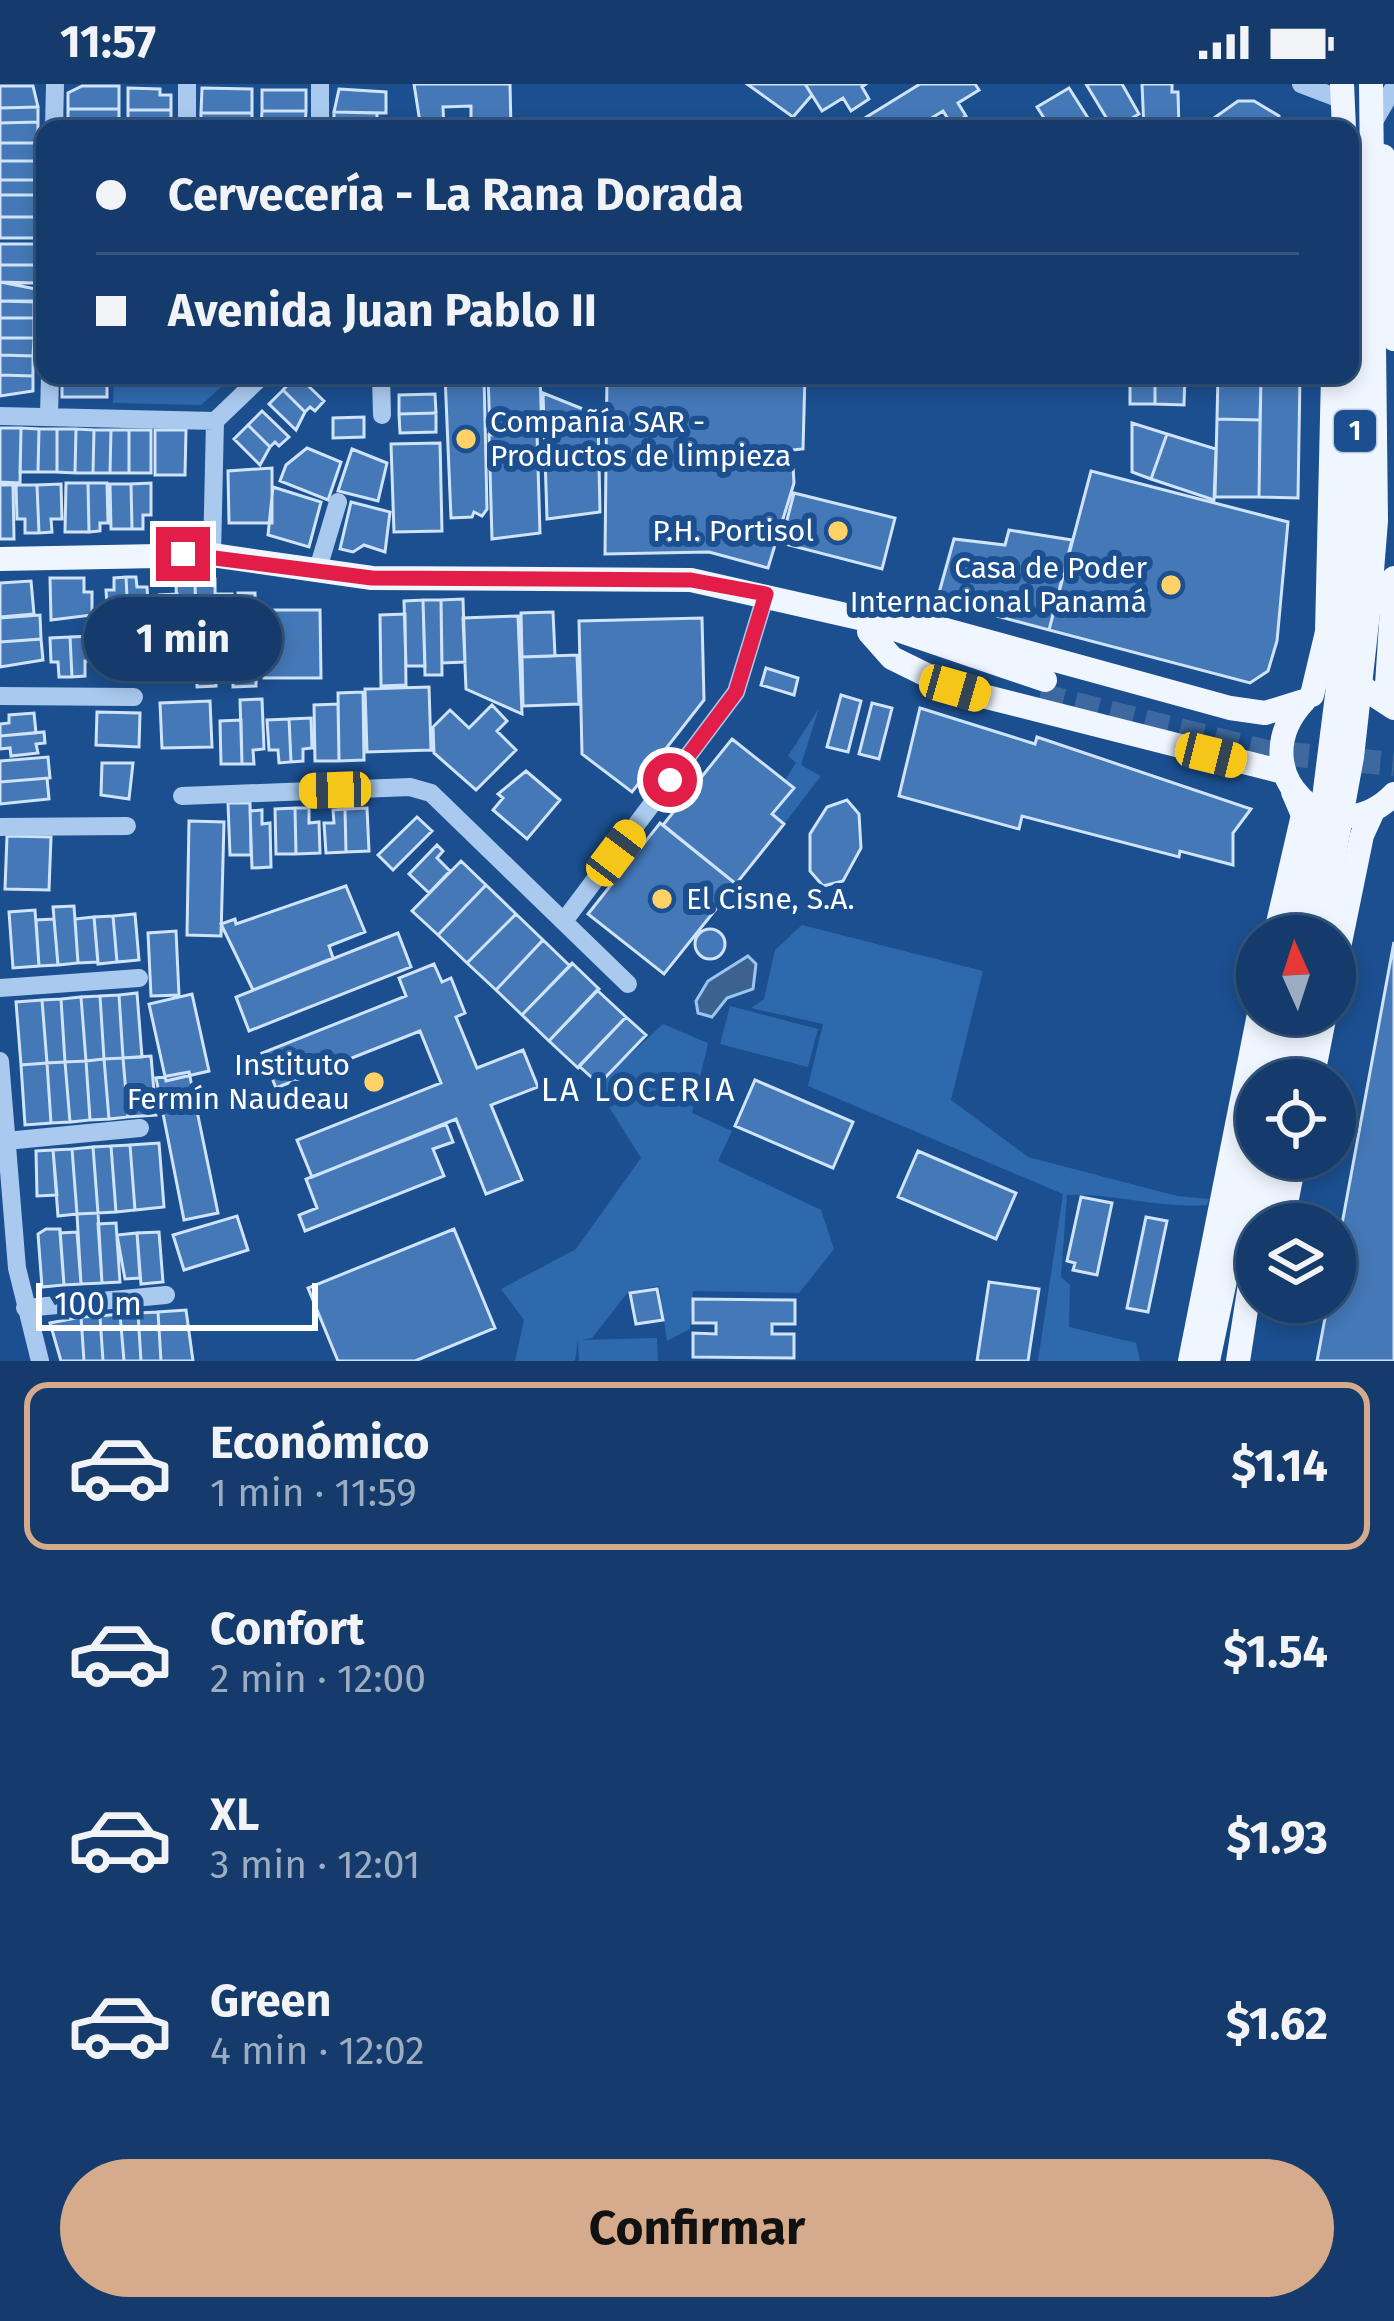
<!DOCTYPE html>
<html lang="es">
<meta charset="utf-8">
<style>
:root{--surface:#143b6b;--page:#214673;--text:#f1f3f6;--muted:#9dadc1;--line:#33557e;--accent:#d6ab8b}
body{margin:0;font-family:"Fira Sans",sans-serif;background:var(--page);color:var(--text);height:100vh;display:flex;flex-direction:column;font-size:45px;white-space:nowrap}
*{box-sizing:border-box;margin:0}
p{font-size:39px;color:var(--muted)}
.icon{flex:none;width:66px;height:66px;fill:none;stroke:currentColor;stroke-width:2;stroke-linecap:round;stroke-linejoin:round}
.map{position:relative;height:1277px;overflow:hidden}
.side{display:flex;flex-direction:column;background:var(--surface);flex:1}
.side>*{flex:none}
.hud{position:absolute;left:36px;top:36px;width:1323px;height:264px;border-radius:24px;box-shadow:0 6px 18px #0003,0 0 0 3px var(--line);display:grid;align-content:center;height:264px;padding:0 60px;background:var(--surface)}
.needle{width:78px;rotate:357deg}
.buttons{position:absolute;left:1236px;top:831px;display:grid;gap:24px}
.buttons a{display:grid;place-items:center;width:120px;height:120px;border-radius:50%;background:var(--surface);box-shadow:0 6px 18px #0003,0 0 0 3px var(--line);font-size:60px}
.scale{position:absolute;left:36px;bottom:30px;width:282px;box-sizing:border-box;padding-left:12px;border:6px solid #fff;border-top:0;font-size:33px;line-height:42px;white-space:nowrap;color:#fff;-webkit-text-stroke:9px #1b4f8f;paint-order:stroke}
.end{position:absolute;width:54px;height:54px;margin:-27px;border:15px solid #e11d48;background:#fff;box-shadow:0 0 0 6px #fff}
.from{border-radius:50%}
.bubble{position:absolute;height:84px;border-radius:42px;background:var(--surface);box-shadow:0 6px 18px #0003,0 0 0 3px var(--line);font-size:39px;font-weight:700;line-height:84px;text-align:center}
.car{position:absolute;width:36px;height:72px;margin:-36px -18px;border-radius:15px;box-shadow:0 0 9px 3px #0007;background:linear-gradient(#f5c518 24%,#345 0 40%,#f5c518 0 76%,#345 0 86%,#f5c518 0)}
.hud b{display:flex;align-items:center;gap:42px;height:114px;font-size:45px}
.hud b+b{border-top:3px solid var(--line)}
.hud i{width:30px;height:30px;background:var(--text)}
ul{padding:21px 0 0;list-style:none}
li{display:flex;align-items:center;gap:36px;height:168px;margin:0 24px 18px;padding:0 36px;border:6px solid transparent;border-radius:24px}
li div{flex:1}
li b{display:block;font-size:45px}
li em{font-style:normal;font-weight:700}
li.current{border-color:var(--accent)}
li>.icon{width:108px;height:108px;stroke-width:1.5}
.cta{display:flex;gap:24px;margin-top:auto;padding:24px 60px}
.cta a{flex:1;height:138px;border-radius:72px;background:var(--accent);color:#111;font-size:48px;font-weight:700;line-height:138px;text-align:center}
.status{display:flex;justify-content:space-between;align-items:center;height:84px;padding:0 60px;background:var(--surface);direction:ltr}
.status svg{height:33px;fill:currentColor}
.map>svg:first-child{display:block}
</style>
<div class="status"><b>11:57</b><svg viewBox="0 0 49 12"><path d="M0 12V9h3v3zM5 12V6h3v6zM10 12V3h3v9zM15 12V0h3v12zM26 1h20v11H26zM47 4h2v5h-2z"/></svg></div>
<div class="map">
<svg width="1394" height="1277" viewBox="0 0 1394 1277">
<rect width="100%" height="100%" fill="#1b4f8f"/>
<!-- green -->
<path fill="#2e69ad" d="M114 291H235L201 321 113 319Z
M819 624 801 681 821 692 784 740 773 730 793 704 785 696 796 679 788 672Z
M802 841 983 887 951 1016 1028 1073 1177 1112 1209 1115 1207 1121C1160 1125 1115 1109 1067 1111L1061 1193 1070 1201 1069 1243 1136 1259 1140 1277H1038L1063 1110 808 1002 823 940 751 924 764 915 775 866Z
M730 922 818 945 808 983 720 960Z
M663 940 708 959 692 1029 732 1047 718 1077 821 1126 834 1165 799 1209 693 1207 690 1245 667 1257 659 1202 628 1208 592 1254 581 1256 657 1254 658 1277H579L578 1256 575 1277H515L524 1236 501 1205 576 1165 641 1074 596 1002Z"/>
<!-- water -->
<path fill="#3c6290" stroke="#9cc4f0" stroke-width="3" d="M748 872 756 880 753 905 727 914 712 933 698 929 696 917 708 897Z"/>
<!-- building -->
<path fill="#4478b7" stroke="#cfe3fa" stroke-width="3" d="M414 0H510L511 45H471V22L443 23 444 45H421Z
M747 0H805L812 11 793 33Z
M805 0H866L862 3 869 15 851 27 843 14 822 27Z
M920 0H975L979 6 958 19 966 32 952 41 943 27 914 45H847Z
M1086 0H1122L1139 30 1113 45Z
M1142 0H1172V8H1178L1179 45H1144Z
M0 2H33L38 23 0 24Z
M82 2H119V25H68V9Z
M128 4 160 5V11H171V26H128Z
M202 4 252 5V29H201Z
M1069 4 1095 45H1051L1037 23Z
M339 5 386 8V29L334 28Z
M262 6H306V27H262Z
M1238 17H1254L1279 32 1280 45H1214V34Z
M38 23V38L0 39V24Z
M68 25H119V44H68Z
M128 26H171V41L128 40Z
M262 27H306L305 43 261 42Z
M334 28 377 29V45H334Z
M201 29H252V45H201Z
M38 38V59H0V39Z
M0 59H38L39 77H0Z
M0 77H39V96H0Z
M0 96H36V111H0Z
M0 111H36V133H0Z
M0 133H36V154H0Z
M0 160H35V181H0Z
M0 181H35V199L0 198Z
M0 198 36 205 35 218 0 217Z
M0 217H34V234H0Z
M0 234H34V254H0Z
M0 254H34L33 272 0 271Z
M0 271 33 272V292L0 291Z
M0 291 33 292V307L0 312Z
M62 291H107V313H62Z
M297 291 324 317 315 327 310 323 305 328 283 306Z
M445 291H484L487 425 482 432 474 428 472 433 451 434Z
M488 291H540L542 349 490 351Z
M607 291H805L803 365 792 366 794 399 768 484 709 468 605 470Z
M1130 291H1155V320H1130Z
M1155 291H1185L1184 321 1155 320Z
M1218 291H1261L1260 336 1217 335Z
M1261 291H1300L1298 414 1259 413Z
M283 306 305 328 296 346 269 320Z
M543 309 598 331 600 428 547 435Z
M435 310 436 329 399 330V311Z
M262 327 289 353 279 362 275 358 270 363 248 341Z
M436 329V348L400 349 399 330Z
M364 333V353L333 354V334Z
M1217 335 1260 336 1259 413H1215Z
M1132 339 1167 350 1151 395 1132 388Z
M248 341 270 363 260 381 234 355Z
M0 344H21L20 399 0 398Z
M21 344 39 345 38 388H20Z
M39 345H57V388H38Z
M57 345H76L75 389 57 388Z
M76 345 94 346 93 389H75Z
M94 346H111L110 389H93Z
M111 346H129V389H110Z
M129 346H151V389H129Z
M155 346H186L185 391H155Z
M537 349 540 449 492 455 489 351Z
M1167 350 1216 365 1214 416 1151 395Z
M440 359 442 447 394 448 391 360Z
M307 364 341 378 328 416 280 397 286 381Z
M352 365 387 379 378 417 338 407Z
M272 384V439H229L228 387Z
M1091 387 1288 438 1277 557 1268 587 1250 599 1049 546Z
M66 399H88L89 448H65Z
M88 399H107L108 439H100V447L89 448Z
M151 399V431H143V445H132L131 400Z
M61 400 62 435H51L52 448 39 449 37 401Z
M110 400H131L132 445H111Z
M0 401H13L14 455H0Z
M16 401H37L39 449H25V435H17Z
M273 403 321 418 309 463 268 451Z
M794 409 895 434 882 485 781 459Z
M351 418 390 428 385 468 364 461 353 468 340 465Z
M1009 446 1072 456 1049 546 937 516 954 455 1005 461Z
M126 493 128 533 108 536 106 506H114V494Z
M126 493H136L137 503H147L149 532 128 533Z
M50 494H84V508H92V531L51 536Z
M195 495 197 598H178L176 496Z
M195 495H215L216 602 197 603Z
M31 497 34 530 0 533V499Z
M238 509H255L256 602 233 603 232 527H238Z
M177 510 178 561 156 562 159 511Z
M215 510H232V564H216Z
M463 515 465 578 442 579 441 516Z
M423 516 425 582H406L404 517Z
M423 516H441L442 591H425Z
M263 526H320L321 594H264Z
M553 528 555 572 522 573 521 529Z
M405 530 406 601 381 602 380 531Z
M40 531 41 555 0 558V534Z
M518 532 522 630 466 605 463 534Z
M702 534 704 616 632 708 582 670 579 537Z
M126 538 154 543 150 586 125 584Z
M100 550H122L123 591H105Z
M92 552 93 577H85V592L72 593 70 553Z
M70 553 72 593H59L58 578H51L50 554Z
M41 555 43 576 0 583V558Z
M577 571 579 620 523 622 522 573Z
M766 584 798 594 794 611 761 601Z
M429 603 431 666 367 668 365 605Z
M363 608 364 676 339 677 338 609Z
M841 611 861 617 848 668 827 663Z
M262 615 264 665 253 666 254 680H242L240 616Z
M210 617 212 663 162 664 160 619Z
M872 619 892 624 879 675 859 670Z
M338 620 339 677H315L314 621Z
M492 621 507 637 497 647 516 666 476 706 434 669 433 643 450 626 469 644Z
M920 624 1035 660 1037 653 1251 725 1233 749V781L1180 767 1179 773 1022 732 1019 745 899 712Z
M97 628 140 629 139 663 96 661Z
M34 629 36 649 0 652V640L9 639V631Z
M311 634 312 664 303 665V677L291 678 289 635Z
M289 635 291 678 279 679 278 666H269L267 636Z
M241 636 242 680H221L220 637Z
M44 648 45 659 36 660 38 669 11 672 10 664 0 665V652Z
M732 655 794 704 772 730 784 740 736 800 663 741Z
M48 673 50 694 0 698V677Z
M102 679H133L129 715 101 711Z
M526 687 560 716 527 755 493 726 503 714 498 710Z
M47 694 49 715 0 720V698Z
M847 716 859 730 861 764 843 797 823 802 810 787V750L827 723Z
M228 719H250L251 771H230Z
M295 724 296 770H276L275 725Z
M295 724H309V739L319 738 320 769 296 770Z
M367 724 369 767 346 768 345 725Z
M345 725 346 768 326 769 324 739H334L333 726Z
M262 726V740L270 739 271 783 252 784 250 727Z
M417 733 432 747 393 786 378 771Z
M189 737 224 738 221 852 187 851Z
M660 739 736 800 664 890 588 830Z
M7 752 51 753 49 806 5 805Z
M437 761 443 767 437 774 450 787 429 809 409 790Z
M461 777 486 801 438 851 412 827Z
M486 801 516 830 467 879 438 851Z
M346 802 365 848 329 862 333 874 253 906 221 840 235 835 236 840Z
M74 822 78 879 58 881 53 823Z
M35 826 39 882 13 884 9 828Z
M135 830 139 876 117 878 113 832Z
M516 830 543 856 496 906 467 879Z
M113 832 117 878 98 880 94 833Z
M94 833 98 878 78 879 75 835Z
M54 835 58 881 39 882 36 836Z
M695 860a15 15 0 1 1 30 0a15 15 0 1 1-30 0Z
M176 847 179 911 151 912 148 849Z
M398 849 411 883 249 947 236 913Z
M543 856 570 882 522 931 496 906Z
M1394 858V1277H1317L1328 1218H1335V1178Z
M572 879 599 905 549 957 522 931Z
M434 880 442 898 451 894 465 929 456 933 477 984 523 966 538 1003 491 1021 522 1096 486 1110 456 1035 312 1093 297 1056 441 999 420 947 276 1004 262 969 406 912 399 894Z
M597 906 626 933 578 984 549 957Z
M137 909 142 973 123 974 119 911Z
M192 910 209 987 166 997 149 920Z
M119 911 123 974 104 975 100 912Z
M100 912 104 975 86 977 81 913Z
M81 913 86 977 65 978 61 915Z
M61 915 65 978 47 979 42 916Z
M42 916 47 979 21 981 16 918Z
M626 933 646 951 599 1000 579 982Z
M151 972 156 1031 128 1033 123 974Z
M123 974 128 1033 109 1035 104 975Z
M104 975 109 1035 90 1036 86 977Z
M86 977 90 1036 70 1038 65 978Z
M65 978 70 1038 51 1039 47 979Z
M47 979 51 1039 25 1041 21 981Z
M189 988 218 1129 184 1136 156 994Z
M755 996 853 1038 833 1084 735 1042Z
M446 1040 453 1058 433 1065 444 1092 305 1147 299 1131 317 1124 306 1095Z
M159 1059 164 1123 135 1126 130 1061Z
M130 1061 135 1126 116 1128 111 1062Z
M111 1062 116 1128 98 1129 93 1063Z
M93 1063 98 1129 77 1130 72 1065Z
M72 1065 77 1130 58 1132 53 1066Z
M53 1066 57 1111 37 1112 36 1067Z
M918 1067 1016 1109 996 1155 898 1113Z
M1081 1113 1112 1119 1097 1191 1073 1186 1075 1179 1067 1177Z
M98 1129 102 1199 81 1200 77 1130Z
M237 1132 248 1166 184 1186 173 1151Z
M1146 1133 1167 1137 1148 1228 1127 1224Z
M116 1139 120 1198 102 1199 98 1140Z
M46 1145H60L64 1201 42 1203 38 1150Z
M454 1145 495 1244 415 1277H338L308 1204Z
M77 1148 81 1200 64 1201 60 1149Z
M159 1148 163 1198 141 1200 137 1149Z
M137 1149 140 1194 125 1195 117 1151Z
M989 1198 1039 1205 1028 1277H977Z
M657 1205 663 1236 636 1240 630 1209Z
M693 1215 795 1216V1240H772V1250H794V1274L693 1273V1249L716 1250V1239H693Z
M186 1226 193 1277H161L158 1228Z
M158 1228 161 1277H141L138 1229Z
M138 1229 141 1277H124L120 1230Z
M120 1230 124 1277H103L100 1232Z
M100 1232 103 1277H84L81 1233Z
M81 1233 84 1277H61L50 1239Z"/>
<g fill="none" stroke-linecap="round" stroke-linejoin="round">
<!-- major-tunnel -->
<path stroke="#3d69a0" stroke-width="24" stroke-dasharray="24 12" stroke-linecap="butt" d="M1040 611 1267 668 1394 680"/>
<!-- minor -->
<path stroke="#a9c9ee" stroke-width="18" d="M1301 0 1343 16
M1372 41 1394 3
M54 45 55 0
M187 45V0
M320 45V0
M381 291 382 331
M0 332 215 337
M49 332 50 291
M212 471 215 337 263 291
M317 488 338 418
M0 612 134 613
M182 712 410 703 431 709 628 900
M0 743 127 742
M564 837 736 608 766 510
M0 904 139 894
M0 977 17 1184 40 1277
M6 1057 140 1044
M25 1224 166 1211"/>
<!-- major -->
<path stroke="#f0f6ff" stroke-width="24" d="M1342 0 1344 45
M1383 72 1392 149 1394 255
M0 475 212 471 372 494 691 496 868 536 1045 596
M1350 509 1355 353 1350 185
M1370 511 1376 437 1371 0
M895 538 924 540 1230 624 1265 629 1304 617
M869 548 892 574 955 605 1283 688
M1340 603 1365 605 1394 624
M1312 611 1327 548 1333 291
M1386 616 1394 494
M1303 618C1239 688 1332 774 1394 710
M1275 852 1303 731 1293 708
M1296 852 1304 812
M1318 852 1326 814
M1335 883 1362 751 1373 727
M1267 996 1280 930
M1288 996 1302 930
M1312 996 1325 930
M1259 1140 1272 1074
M1282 1140 1295 1074
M1190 1277 1259 930
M1208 1277 1257 1045
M1238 1277 1257 1155"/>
<!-- major-bridge -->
<path stroke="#f0f6ff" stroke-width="24" d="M1304 812 1324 714 1350 509
M1326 814 1352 673 1370 511"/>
</g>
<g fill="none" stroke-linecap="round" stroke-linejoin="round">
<!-- route -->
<path stroke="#e11d48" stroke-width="15" d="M183 470 372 494 691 496 766 510 736 608 670 696"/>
</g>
<!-- markers -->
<g fill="#ffd166" stroke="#1b4f8f" stroke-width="4.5">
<circle cx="466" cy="355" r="12"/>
<circle cx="838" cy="447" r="12"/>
<circle cx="1171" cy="501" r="12"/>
<circle cx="662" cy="815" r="12"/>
<circle cx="374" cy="998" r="12"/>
</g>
<g text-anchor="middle" stroke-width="12" stroke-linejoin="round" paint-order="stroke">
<!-- shield labels -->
<rect fill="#1b4f8f" stroke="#bbcadd" stroke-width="3" x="1334" y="326" width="42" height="42" rx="9"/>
<g font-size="27" font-weight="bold" fill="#fff">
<text x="1355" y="356">1</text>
</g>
<!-- poi labels -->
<g font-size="30" fill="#fff" stroke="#1b4f8f" text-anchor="end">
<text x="490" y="348" text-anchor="start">Compañía SAR -<tspan x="490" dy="34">Productos de limpieza</tspan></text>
<text x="814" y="457">P.H. Portisol</text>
<text x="1147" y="494">Casa de Poder<tspan x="1147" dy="34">Internacional Panamá</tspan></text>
<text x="686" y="825" text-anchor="start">El Cisne, S.A.</text>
<text x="350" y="991">Instituto<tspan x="350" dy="34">Fermín Naudeau</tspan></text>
</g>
<!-- neighbourhood labels -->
<g font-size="33" letter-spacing="3" fill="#fff" stroke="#1b4f8f">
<text x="639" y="1017">LA LOCERIA</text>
</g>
</g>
</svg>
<div class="buttons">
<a><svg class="needle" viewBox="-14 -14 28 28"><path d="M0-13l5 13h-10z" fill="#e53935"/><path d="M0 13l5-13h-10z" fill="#9dadc1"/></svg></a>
<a><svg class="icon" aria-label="locate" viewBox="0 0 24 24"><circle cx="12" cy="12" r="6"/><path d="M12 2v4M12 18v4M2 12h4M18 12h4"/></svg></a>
<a><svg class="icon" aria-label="layers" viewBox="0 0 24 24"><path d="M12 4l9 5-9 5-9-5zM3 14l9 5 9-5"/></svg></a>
</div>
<div class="scale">100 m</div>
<i class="end from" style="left:670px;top:696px"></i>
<i class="end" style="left:183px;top:470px"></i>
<div class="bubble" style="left:84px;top:513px;width:198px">1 min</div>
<i class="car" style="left:955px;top:604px;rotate:106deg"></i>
<i class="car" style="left:1211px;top:671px;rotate:104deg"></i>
<i class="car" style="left:335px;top:706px;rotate:268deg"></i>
<i class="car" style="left:616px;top:769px;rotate:37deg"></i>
<div class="hud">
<b><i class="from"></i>Cervecería - La Rana Dorada</b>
<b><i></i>Avenida Juan Pablo II</b>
</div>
</div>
<section class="side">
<ul>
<li class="current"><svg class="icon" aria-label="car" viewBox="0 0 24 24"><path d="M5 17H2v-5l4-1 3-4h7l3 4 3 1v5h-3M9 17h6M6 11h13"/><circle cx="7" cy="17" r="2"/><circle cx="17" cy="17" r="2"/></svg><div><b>Económico</b><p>1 min · 11:59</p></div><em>$1.14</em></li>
<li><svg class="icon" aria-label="car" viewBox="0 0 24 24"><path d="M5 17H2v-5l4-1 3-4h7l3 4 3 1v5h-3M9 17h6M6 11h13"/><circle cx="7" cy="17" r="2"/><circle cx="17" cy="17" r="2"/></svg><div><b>Confort</b><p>2 min · 12:00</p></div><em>$1.54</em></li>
<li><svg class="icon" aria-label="car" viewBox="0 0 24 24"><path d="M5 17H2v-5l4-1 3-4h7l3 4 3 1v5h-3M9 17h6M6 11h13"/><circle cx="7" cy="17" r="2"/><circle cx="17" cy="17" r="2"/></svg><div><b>XL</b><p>3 min · 12:01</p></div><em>$1.93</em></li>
<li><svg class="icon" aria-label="car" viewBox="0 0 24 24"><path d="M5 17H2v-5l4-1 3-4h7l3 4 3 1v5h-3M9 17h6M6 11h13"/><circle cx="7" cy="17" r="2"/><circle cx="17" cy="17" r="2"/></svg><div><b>Green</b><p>4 min · 12:02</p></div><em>$1.62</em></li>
</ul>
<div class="cta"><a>Confirmar</a></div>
</section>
